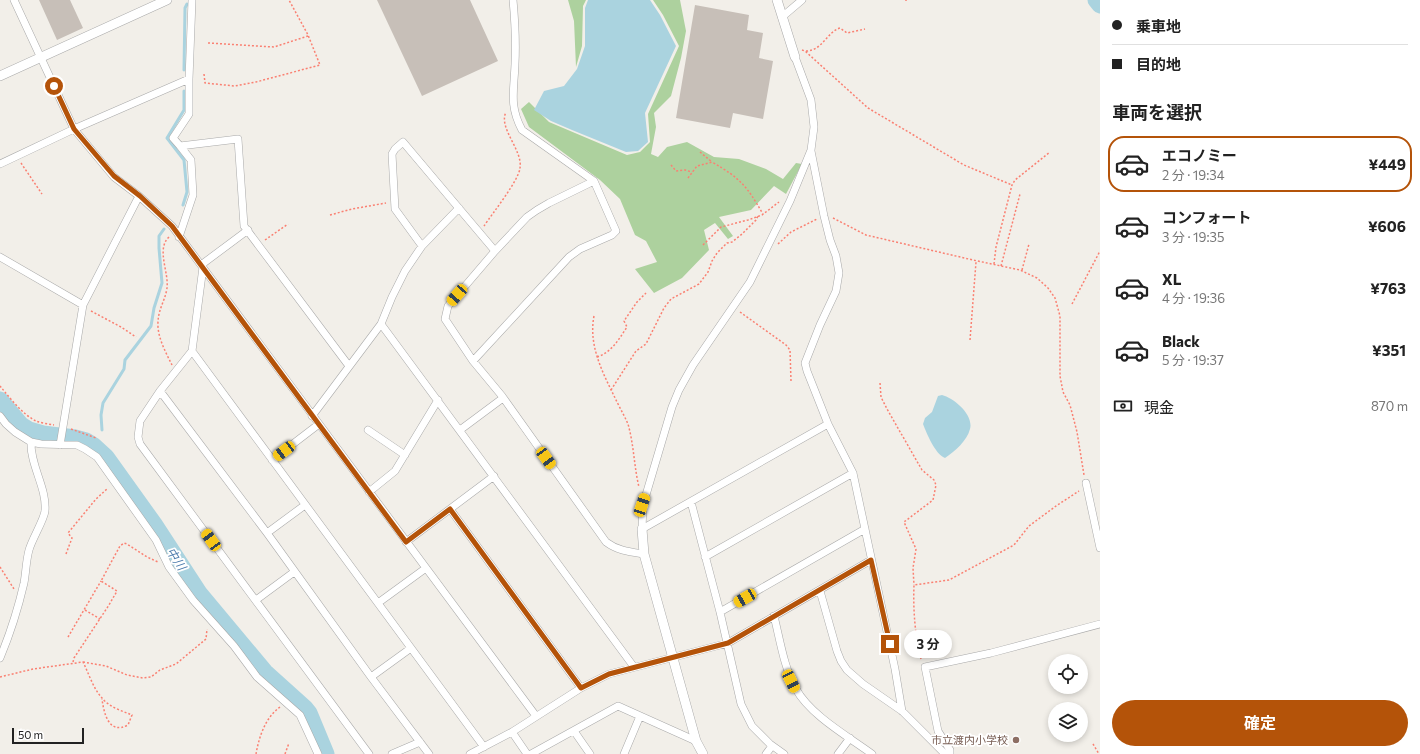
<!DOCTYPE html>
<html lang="ja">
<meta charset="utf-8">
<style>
:root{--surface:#fff;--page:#f6f6f6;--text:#222;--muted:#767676;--line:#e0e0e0;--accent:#b45309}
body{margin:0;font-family:Commissioner,"Noto Sans JP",sans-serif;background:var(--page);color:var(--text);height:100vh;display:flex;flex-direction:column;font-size:15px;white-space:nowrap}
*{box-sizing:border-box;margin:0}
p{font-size:13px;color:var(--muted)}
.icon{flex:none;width:22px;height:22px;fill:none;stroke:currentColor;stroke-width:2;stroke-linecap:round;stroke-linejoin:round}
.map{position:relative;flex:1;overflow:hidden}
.panel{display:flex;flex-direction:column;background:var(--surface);width:320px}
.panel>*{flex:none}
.hud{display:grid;align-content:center;height:88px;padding:0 12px;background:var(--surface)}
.buttons{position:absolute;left:1048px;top:654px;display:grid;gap:8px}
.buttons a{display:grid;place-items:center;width:40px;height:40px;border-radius:50%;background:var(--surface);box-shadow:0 2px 6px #0003;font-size:20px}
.scale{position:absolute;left:12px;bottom:10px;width:72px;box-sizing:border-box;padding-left:4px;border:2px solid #222;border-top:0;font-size:11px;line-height:14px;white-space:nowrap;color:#222;-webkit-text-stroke:3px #fff;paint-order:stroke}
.end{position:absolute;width:18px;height:18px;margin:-9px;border:5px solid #b45309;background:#fff;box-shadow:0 0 0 2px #fff}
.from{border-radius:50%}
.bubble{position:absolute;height:28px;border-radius:14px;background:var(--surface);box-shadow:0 2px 6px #0003;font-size:13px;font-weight:700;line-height:28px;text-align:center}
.car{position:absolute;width:12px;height:24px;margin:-12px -6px;border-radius:5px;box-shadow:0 0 3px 1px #0007;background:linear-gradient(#f5c518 24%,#345 0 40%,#f5c518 0 76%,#345 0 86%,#f5c518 0)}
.hud b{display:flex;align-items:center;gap:14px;height:38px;font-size:15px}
.hud b+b{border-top:1px solid var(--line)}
.hud i{width:10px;height:10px;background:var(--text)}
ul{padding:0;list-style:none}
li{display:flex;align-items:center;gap:12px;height:56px;margin:0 8px 6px;padding:0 4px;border:2px solid transparent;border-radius:16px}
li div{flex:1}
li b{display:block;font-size:15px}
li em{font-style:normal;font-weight:700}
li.active{border-color:var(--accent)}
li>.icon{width:36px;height:36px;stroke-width:1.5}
h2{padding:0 12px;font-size:18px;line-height:48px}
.pay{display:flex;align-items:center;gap:10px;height:44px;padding:0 12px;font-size:15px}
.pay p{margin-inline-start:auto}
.action{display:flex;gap:8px;margin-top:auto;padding:8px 12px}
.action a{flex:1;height:46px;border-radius:24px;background:var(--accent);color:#fff;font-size:16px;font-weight:700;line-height:46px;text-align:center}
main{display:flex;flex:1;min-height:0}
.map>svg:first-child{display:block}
</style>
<main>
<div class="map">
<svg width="1100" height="754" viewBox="0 0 1100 754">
<rect width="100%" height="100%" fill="#f2efe9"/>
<!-- forest -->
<path fill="#add19e" d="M568 0H586L583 6 582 46 576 67 574 21Z
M653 0H680L686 31 681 58 671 96 654 113 656 127 651 154 658 157 667 147 687 142 714 157 739 159 766 169 783 179 796 163 802 164 786 194 774 186 751 210 719 217 733 236 728 239 715 223 704 230 709 250 682 278 654 293 635 269 657 262 646 241 635 235 620 199 600 180 529 127 521 109 529 102 549 122 627 155 640 152 650 142 648 114 679 46 663 15Z"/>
<!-- water -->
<path fill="#aad3df" d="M588 0H650L660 15 676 46 645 113 648 142 638 151 626 152 572 130 551 121 534 110 544 91 564 86 577 69 585 46V8Z
M942 395C954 398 974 415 970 429 967 441 955 451 945 458 935 454 927 434 923 424L925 418 932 412 938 396Z"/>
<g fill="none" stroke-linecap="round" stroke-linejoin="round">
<!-- stream -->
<path stroke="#aad3df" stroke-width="3" d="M184 70 185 8 187 4
M183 205 187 192 184 160 167 138 184 110V91
M102 430 101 415 103 403 124 369 125 360 151 326 154 308 162 283 159 248V236L164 229"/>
<!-- river -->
<path stroke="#aad3df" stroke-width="17" d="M1096 0 1100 5
M0 400 21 425 29 430 43 434 75 438 86 441 94 446 106 457 154 524 199 593 265 672 305 708 309 713 326 754"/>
</g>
<!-- building -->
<path fill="#c7bfb8" d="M39 0H70L83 28 57 40Z
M377 0H470L498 61 422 96Z
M695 5 749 15 747 30 763 33 759 58 773 61 763 119 733 113 730 128 676 118Z"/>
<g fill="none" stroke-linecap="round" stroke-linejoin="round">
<!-- minor casing -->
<g stroke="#a9a9a9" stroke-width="8">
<path id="minor" d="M14 0 74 129 114 177 139 196 172 226 536 716
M782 17 802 0
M795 57 811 100 814 127 811 150 790 201 750 282 693 365 679 390 672 407 643 505 642 529 828 424
M180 146 173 138 189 114V79
M811 151 824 216 830 240 836 256 839 273 836 291 820 325 805 363 807 371 828 424 853 473 895 669 902 711
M0 164 74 129 189 79 192 0
M594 181 549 203 537 210 527 217 495 251 448 306 445 319 473 361 502 396 606 542C618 551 630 552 644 554
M179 237 193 195 191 160 180 146 238 139 244 226 349 366
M422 246 459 208
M0 257 83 305
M201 265 248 230
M203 267 192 351 160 391 140 421 138 437 140 444 369 754
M381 324 634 667
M192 351 484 747
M473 361 569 257 580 249 612 235 616 231 594 181 522 130C509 106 514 91 515 64 516 43 515 21 513 0
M160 391 267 533 371 677 429 754
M0 416 6 424 15 432 31 442 41 444 77 445 85 449 97 457 156 540 169 567 193 600 234 646 257 677 300 715 318 754
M312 416 381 324 392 297 405 271 422 246 395 209 392 154 395 149 403 142 495 251
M368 430 405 455
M460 430 503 398
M60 445 83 305 139 196
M272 460 319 424
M1086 483 1100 548
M369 492 395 471 438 400
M691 502 720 612 865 529
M450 509 581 688
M267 533 305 505
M406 542 494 476
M705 557 853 473
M820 591 837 651 841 661 847 670 863 684 902 711 945 754
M256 600 294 572
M378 603 426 568
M720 612 741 704 752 726 770 744 784 754
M774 616C780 640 784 668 796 689 810 715 849 737 872 754
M0 658C10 634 18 609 24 583 26 572 26 561 29 550 32 539 44 520 45 511 47 488 30 465 31 442
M371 677 411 648
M574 731 590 754
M512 732 527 754
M392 754 420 742
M470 754 512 732 581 688 609 674 728 643 871 560
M531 754 618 706 696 741
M624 754 640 716
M766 754 772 746
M838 754 850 738
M950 754V750L938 731 925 667 991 653 1100 624"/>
</g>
<!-- tertiary casing -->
<g stroke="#a9a9a9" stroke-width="10">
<path id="tertiary" d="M777 0 795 57
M0 76 167 0
M642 529 644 554 696 741 703 754"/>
</g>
<!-- path -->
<path stroke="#fa8072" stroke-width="1.5" stroke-dasharray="2 2" stroke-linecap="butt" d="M906 0V1
M208 43 274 47 308 36
M802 50 805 51 868 108 964 165 1012 185
M806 51C822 51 827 32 840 28L847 33 865 29
M204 74 205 83 235 86 256 82 320 65 308 35 289 0
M700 152 712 162
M21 163 42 194
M671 165 676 171 685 170 692 172
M688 178 697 166 712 162C741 179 746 185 763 214
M330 215 352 209 386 203
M833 218 866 235 973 260 1020 270 1037 278 1048 288 1055 298 1060 316V376L1063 392 1070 405 1077 432 1084 475
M484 226C492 214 519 180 520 168 523 150 498 128 506 112
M169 237C156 249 169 272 167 288 165 302 157 310 158 327 159 340 166 353 172 365
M265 240 288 224
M778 244 791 232 817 219
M703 245 721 227 748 220 762 215 779 202
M994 264 996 247 1012 185 1015 180 1050 152
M1001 266 1020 194
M1022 270 1029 244
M1072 304 1100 251
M91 311 121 327 136 337
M740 312 786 345 790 350 791 381
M594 316C588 347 604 375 617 402 621 410 625 417 628 424 634 445 634 467 639 487
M970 340 976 262
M597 357C612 352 619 339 627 327L624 321 637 302 646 293
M880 383 881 397 887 409 922 470 934 480 936 485 933 500 904 522 916 549 913 568 914 585
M0 386C10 398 22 414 36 421 41 423 48 424 54 425
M611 390 636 351 646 344 664 308 671 299 699 284 708 272 712 261 717 253 727 243 732 242 742 234 756 220 758 216
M71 429 96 438
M66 554 72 538 68 533 96 499 108 488
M0 567 14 589
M85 610 100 619
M68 637 101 581
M921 659C915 636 913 610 914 585L949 580 1014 545 1029 526 1056 506 1079 491
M73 662 74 658 109 605 117 591 101 581 120 546 124 543 127 544 147 557 158 562
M83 662 106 666 127 675 143 678 151 677 160 670 176 664 206 639 207 629
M0 677 33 669 83 662C89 674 93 688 102 698 109 707 122 711 132 715L128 725C109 735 104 714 102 699
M1093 744 1099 754
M256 754C259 737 265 718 280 707
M285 754 289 743"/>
<!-- minor -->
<use href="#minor" stroke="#fff" stroke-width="7"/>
<!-- tertiary -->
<use href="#tertiary" stroke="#fff" stroke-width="9"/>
</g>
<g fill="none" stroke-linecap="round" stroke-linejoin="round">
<!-- route -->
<path stroke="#b45309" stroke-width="5" d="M54 86 74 129 114 176 140 196 172 226 406 542 450 509 581 688 609 674 728 643 871 560 890 644"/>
</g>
<!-- markers -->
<circle fill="#8d6e63" stroke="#fff" stroke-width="1.5" cx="1016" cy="740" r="4"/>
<g text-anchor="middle" stroke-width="3.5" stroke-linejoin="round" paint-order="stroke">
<!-- education labels -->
<g font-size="11" fill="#785e54" stroke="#fff" text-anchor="end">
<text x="1008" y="744">市立渡内小学校</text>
</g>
<!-- water labels -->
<g font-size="12" font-style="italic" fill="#4a7aab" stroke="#fff">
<text transform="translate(176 559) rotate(57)" y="4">中川</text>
</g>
</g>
</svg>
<div class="buttons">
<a><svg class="icon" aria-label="locate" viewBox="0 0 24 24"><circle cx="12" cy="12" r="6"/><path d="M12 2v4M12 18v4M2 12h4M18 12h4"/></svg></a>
<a><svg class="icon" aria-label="layers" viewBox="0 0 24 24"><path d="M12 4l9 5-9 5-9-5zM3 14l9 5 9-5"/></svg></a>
</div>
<div class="scale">50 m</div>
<i class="end from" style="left:54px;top:86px"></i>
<i class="end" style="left:890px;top:644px"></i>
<div class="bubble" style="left:904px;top:630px;width:48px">3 分</div>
<i class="car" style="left:457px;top:295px;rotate:221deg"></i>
<i class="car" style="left:284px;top:451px;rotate:233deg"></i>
<i class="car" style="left:546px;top:458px;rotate:144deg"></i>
<i class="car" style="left:642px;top:505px;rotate:18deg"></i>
<i class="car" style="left:211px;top:540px;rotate:324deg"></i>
<i class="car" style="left:745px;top:598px;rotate:240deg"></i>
<i class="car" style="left:791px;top:681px;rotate:154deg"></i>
</div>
<section class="panel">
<div class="hud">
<b><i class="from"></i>乗車地</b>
<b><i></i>目的地</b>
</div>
<h2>車両を選択</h2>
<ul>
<li class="active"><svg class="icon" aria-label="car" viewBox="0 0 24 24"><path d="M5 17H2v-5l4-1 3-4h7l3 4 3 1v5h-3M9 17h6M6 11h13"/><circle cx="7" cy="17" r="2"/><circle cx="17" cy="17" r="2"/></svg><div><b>エコノミー</b><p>2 分 · 19:34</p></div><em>¥449</em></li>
<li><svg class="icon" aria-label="car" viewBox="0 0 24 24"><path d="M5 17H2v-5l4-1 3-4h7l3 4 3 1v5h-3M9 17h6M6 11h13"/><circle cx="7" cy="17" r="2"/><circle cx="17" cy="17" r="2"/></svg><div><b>コンフォート</b><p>3 分 · 19:35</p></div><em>¥606</em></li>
<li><svg class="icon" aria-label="car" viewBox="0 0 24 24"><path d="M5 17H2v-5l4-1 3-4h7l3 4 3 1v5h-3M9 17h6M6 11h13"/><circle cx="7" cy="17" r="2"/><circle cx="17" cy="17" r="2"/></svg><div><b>XL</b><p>4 分 · 19:36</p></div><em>¥763</em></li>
<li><svg class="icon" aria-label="car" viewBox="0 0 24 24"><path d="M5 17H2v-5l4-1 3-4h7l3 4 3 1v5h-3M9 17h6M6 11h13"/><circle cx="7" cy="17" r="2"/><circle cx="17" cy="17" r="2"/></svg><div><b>Black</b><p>5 分 · 19:37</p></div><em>¥351</em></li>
</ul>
<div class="pay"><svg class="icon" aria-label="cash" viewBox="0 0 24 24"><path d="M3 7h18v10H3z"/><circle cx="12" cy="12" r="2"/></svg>現金<p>870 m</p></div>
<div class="action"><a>確定</a></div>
</section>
</main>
